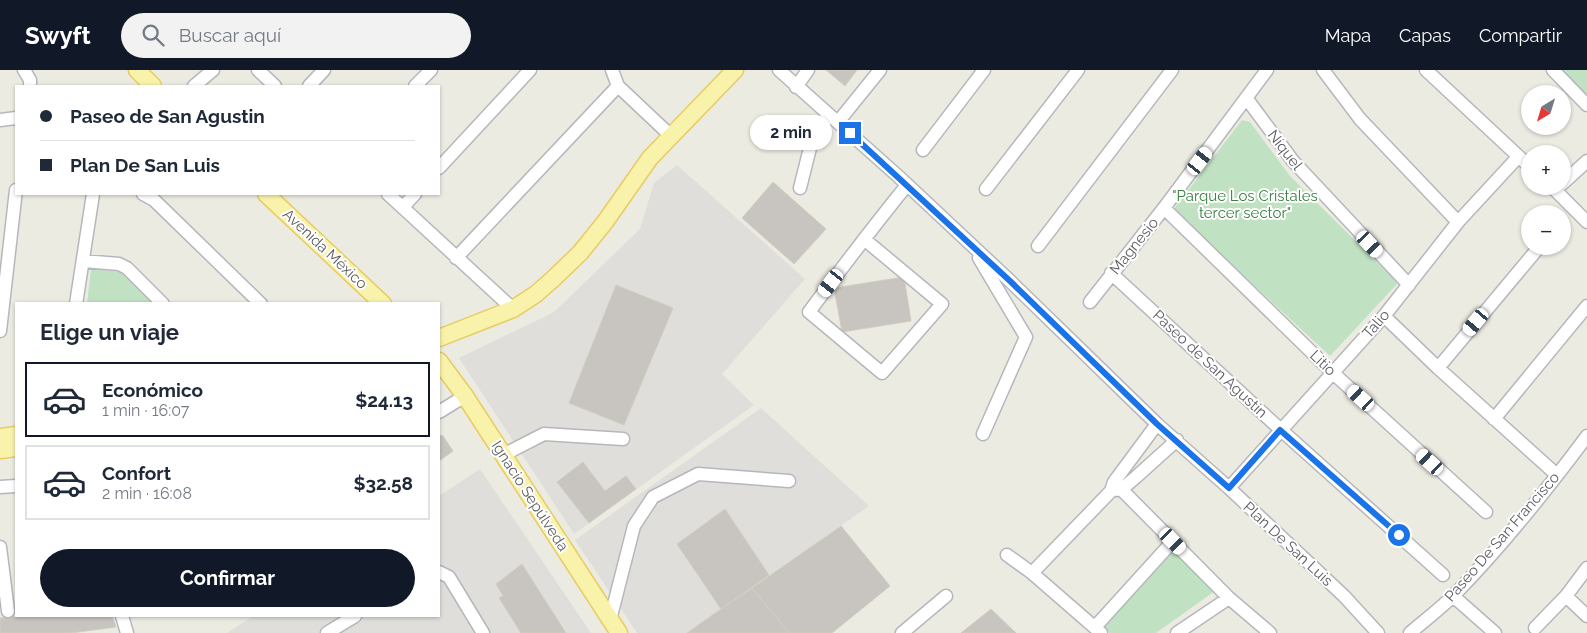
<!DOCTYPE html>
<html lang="es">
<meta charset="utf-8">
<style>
:root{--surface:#fff;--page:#f2f2f3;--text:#1f2937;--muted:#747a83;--line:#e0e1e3;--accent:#111827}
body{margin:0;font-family:Raleway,sans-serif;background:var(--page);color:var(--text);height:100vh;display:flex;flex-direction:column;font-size:19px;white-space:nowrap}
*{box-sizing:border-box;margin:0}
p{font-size:16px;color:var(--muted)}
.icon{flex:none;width:28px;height:28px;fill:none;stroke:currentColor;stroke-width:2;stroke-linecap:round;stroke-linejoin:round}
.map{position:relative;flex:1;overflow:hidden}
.drawer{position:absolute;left:15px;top:232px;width:425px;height:315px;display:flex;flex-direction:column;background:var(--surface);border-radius:0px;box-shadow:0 1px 4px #0004}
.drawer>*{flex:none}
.hud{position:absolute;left:15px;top:15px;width:425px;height:110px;border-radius:0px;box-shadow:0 1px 4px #0004;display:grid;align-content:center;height:110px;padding:0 25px;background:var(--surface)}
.needle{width:32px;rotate:218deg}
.fabs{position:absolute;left:1521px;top:15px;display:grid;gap:10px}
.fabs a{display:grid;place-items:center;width:50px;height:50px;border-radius:50%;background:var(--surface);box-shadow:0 1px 4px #0004;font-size:25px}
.end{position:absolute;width:22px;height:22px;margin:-11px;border:6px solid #1a73e8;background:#fff;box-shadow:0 0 0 2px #fff}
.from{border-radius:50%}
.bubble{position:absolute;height:35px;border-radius:18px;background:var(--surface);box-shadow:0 1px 4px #0004;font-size:16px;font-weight:700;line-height:35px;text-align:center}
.car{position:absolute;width:15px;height:30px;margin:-15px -8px;border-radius:6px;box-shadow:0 0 4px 1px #0007;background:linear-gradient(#fff 24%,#345 0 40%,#fff 0 76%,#345 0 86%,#fff 0)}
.hud b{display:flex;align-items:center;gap:18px;height:48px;font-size:19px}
.hud b+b{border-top:1px solid var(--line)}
.hud i{width:12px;height:12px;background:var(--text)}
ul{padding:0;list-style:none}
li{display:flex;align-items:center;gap:15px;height:75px;margin:0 10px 8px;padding:0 15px;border:2px solid var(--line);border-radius:0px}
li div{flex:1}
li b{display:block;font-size:19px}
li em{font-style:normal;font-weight:700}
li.selected{border-color:var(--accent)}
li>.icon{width:45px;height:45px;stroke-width:1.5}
h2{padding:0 25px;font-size:22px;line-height:60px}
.cta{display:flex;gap:10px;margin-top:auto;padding:10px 25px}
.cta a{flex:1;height:58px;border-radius:30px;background:var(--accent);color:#fff;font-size:20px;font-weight:700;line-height:58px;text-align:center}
header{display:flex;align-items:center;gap:30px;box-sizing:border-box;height:70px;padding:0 25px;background:var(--accent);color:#fff}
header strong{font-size:24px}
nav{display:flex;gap:28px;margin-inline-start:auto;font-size:18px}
.search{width:350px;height:45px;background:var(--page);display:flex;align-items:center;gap:12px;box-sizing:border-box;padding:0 18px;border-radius:28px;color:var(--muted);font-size:19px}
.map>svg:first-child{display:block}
</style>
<header>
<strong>Swyft</strong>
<div class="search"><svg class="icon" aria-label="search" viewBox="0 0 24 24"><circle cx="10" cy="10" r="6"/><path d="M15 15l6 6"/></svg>Buscar aquí</div>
<nav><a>Mapa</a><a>Capas</a><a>Compartir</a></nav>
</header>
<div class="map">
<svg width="1587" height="563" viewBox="0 0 1587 563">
<rect width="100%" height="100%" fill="#ecebe2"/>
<!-- industrial -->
<path fill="#e0deda" d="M677 95 805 209 722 304 754 335 574 464 459 288 554 242 640 159 654 113Z
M761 338 869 436 687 563H637L575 470Z
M480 399 591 563H227L253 546H439V426Z"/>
<!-- green -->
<path fill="#c0e2c3" d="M1558 0H1587V29Z
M1242 50 1250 52 1290 106 1398 213 1330 286 1173 140Z
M91 199 123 202 156 234H87Z
M1173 482 1215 521 1156 563H1110L1103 557Z"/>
<!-- building -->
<path fill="#c8c5c0" stroke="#d1cdc1" d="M826 0H857L845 16Z
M773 112 826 159 794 194 742 148Z
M904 207 911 251 842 262 834 218Z
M616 215 673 238 624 355 569 333Z
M439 365 443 366 453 381 439 391Z
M583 392 605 421 626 406 636 419 589 453 557 412Z
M725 439 769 505 721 539 677 474Z
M841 456 890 516 832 563H789L752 518Z
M522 494 566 563H521L499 528 503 526 496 514Z
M752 518 789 563H687L721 539Z
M991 539 1016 563H961Z
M20 546H112L116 557 71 563H0V548Z"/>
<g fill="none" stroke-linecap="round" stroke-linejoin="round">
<!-- minor casing -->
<g stroke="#b5b7bc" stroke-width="15">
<path id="minor" d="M24 0 30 10V16
M258 0 275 16
M612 0 618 16 670 65
M779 0 899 107 1010 211 1157 354 1229 418 1344 526 1378 563
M1323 0 1360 49 1458 152
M1426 0 1530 97
M1553 0 1587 35
M194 16 213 0
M309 16 324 0
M415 16 431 0
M796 17 808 0
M1247 29 1293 91 1409 215
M0 50 16 48
M838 52 880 0
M923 80 984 0
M439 98 530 0
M1562 114 1587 91
M1551 116 1587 152
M800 118 811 74 828 44
M986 119 1078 0
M143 124 154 130 261 234
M388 124 513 239
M403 137 415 124
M1164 138 1333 303 1486 442
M864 169 942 234 882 303 809 242C841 199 873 157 907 115
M1038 176 1172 0
M456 188 618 16
M979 188 1026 267 983 364
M83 191 119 194 127 198 163 234
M1111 203 1281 360 1443 505
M1090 232 1164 138 1267 0
M76 234 93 124
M1384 246 1438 298 1557 405
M0 261 16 120
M1438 298 1540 176
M439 342 465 326
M1494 349 1587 236
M503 385 544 364 623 369
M1114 412 1229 528 1270 563
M0 417 16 416
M1229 418 1384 246 1458 152 1518 87
M1113 420 1122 419 1136 407 1177 370
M0 477 8 541
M1007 485 1032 503 1101 563
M439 502 449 507 483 563
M1032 503 1111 421 1114 412 1157 354
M1453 526 1495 563
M1566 526 1587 546
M122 546 127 563
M610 550 634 456 653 427 698 404 789 411
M1095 557 1173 471
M1535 558 1566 526 1587 498
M327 563 355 546
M902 563 946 526
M1177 563 1229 528
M1410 563C1425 550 1440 539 1454 525 1502 476 1546 421 1587 366"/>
</g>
<!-- major casing -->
<g stroke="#e7cc61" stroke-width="19">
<path id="major" d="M137 0 153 16
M266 124 383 234
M439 268 513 239 536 224 553 209 580 183 605 152 650 88 735 0
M439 291 465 326 619 563
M0 367 16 365
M0 380 16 378"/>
</g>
<!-- minor -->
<use href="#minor" stroke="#fff" stroke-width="12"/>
<!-- major -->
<use href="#major" stroke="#f9f2ab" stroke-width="16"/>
</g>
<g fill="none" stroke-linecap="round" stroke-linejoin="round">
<!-- route -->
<path stroke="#1a73e8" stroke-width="6" d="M850 63 1010 211 1157 354 1229 418 1280 360 1399 465"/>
</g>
<g text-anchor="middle" stroke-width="4" stroke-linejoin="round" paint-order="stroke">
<!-- street labels -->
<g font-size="15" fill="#5b5d62" stroke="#fff">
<text transform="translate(1285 80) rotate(52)" y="5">Níquel</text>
<text transform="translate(1134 176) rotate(-51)" y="5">Magnesio</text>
<text transform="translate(325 179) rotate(43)" y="5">Avenida México</text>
<text transform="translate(1376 254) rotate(-49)" y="5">Talio</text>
<text transform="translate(1323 293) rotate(44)" y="5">Litio</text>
<text transform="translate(1210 294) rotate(43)" y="5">Paseo de San Agustin</text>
<text transform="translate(530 426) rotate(57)" y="5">Ignacio Sepúlveda</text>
<text transform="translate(1502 467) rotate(-49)" y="5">Paseo De San Francisco</text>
<text transform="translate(1288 474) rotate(43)" y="5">Plan De San Luis</text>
</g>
<!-- park labels -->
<g font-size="15" fill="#3a8143" stroke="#fff">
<text x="1245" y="131">"Parque Los Cristales<tspan x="1245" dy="17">tercer sector"</tspan></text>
</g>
</g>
</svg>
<div class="fabs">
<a><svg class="needle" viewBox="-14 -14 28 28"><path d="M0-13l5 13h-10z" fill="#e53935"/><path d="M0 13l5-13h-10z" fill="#747a83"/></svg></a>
<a>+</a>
<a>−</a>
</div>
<i class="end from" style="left:1399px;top:465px"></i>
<i class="end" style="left:850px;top:63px"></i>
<div class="bubble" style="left:750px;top:45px;width:82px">2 min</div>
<i class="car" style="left:1200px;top:91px;rotate:37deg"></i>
<i class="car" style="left:1370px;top:174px;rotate:137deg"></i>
<i class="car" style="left:831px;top:213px;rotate:217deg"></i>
<i class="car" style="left:1476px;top:252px;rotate:220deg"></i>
<i class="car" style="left:1361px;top:328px;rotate:312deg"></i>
<i class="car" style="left:1430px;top:392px;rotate:312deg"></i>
<i class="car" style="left:1173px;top:471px;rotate:136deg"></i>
<div class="hud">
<b><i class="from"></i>Paseo de San Agustin</b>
<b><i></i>Plan De San Luis</b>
</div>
<section class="drawer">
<h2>Elige un viaje</h2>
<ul>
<li class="selected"><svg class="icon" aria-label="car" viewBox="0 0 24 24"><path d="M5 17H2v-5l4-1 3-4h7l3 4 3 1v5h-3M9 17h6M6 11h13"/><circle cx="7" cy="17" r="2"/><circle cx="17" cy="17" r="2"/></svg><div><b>Económico</b><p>1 min · 16:07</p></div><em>$24.13</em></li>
<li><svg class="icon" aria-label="car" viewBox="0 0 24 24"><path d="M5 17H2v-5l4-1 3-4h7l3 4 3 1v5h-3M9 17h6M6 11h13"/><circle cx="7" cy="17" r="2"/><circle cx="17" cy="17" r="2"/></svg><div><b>Confort</b><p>2 min · 16:08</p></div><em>$32.58</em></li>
</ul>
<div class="cta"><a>Confirmar</a></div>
</section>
</div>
